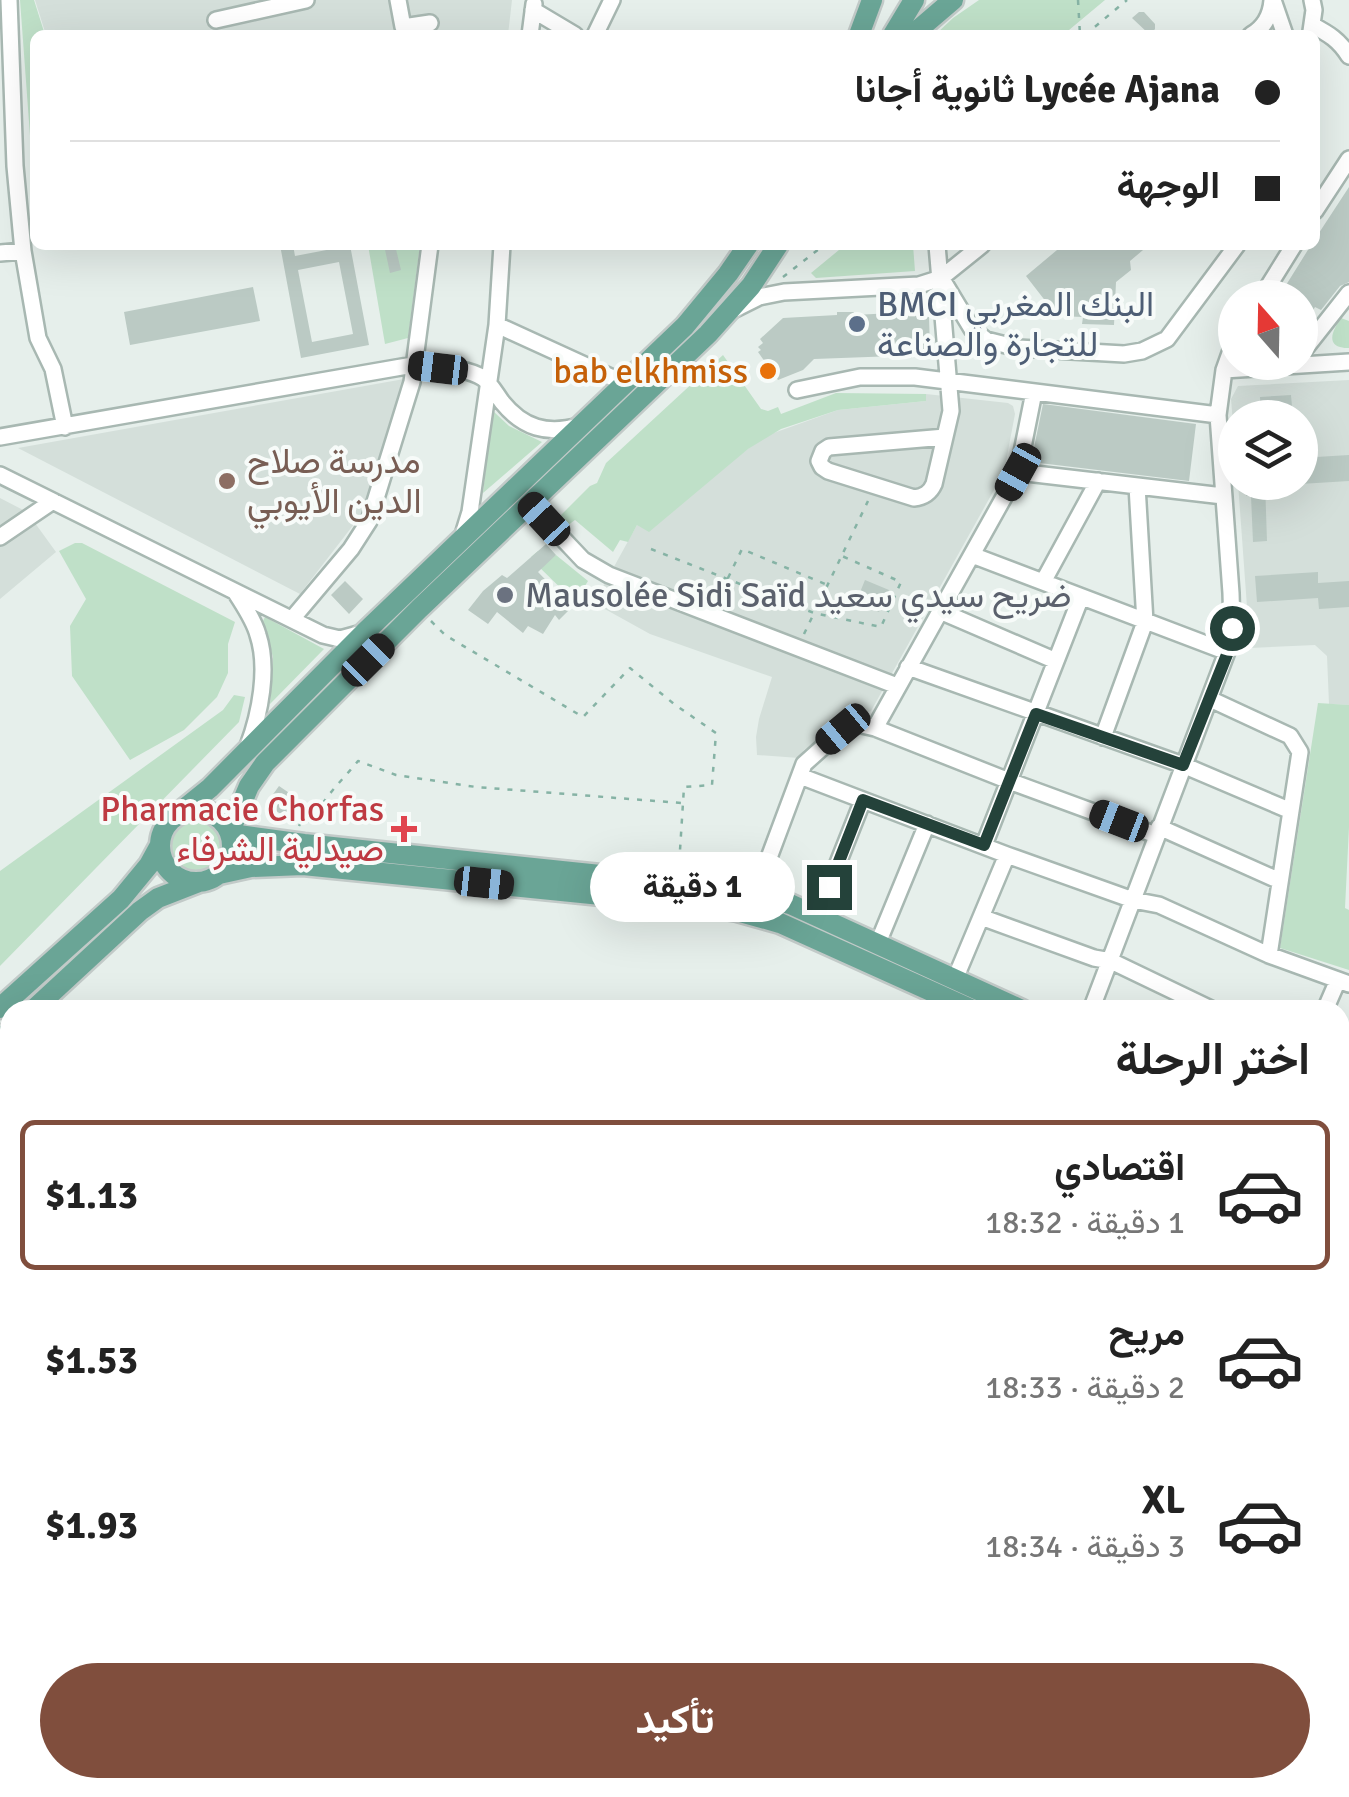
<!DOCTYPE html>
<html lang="ar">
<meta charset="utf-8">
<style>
:root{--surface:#fff;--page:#f2f2f2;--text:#222;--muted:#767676;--line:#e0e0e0;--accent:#804e3d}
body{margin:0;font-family:Signika,Vazirmatn,sans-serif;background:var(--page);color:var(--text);direction:rtl;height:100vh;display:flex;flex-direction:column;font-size:38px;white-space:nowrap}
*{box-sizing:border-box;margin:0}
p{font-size:32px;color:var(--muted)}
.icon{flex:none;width:55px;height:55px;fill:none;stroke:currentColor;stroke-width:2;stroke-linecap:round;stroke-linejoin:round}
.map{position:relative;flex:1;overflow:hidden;direction:ltr}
.side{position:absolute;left:0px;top:1000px;width:1350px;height:798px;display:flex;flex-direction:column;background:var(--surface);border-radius:30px 30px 0 0;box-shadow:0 10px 40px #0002;direction:rtl}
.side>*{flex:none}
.banner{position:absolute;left:30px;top:30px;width:1290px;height:220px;border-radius:15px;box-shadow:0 10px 40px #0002;direction:rtl;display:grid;align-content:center;height:220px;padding:0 40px;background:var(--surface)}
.needle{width:65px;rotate:340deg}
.buttons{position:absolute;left:1218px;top:280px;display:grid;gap:20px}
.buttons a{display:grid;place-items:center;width:100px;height:100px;border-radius:50%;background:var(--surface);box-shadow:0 10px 40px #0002;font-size:50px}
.end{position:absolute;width:45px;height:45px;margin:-22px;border:12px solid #24423a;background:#fff;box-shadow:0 0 0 5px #fff}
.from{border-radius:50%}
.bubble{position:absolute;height:70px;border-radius:35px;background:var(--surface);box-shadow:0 10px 40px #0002;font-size:32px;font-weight:700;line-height:70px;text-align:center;direction:rtl}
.car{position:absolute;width:30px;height:60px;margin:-30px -15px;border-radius:12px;box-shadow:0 0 8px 2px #0007;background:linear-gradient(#222 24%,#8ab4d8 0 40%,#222 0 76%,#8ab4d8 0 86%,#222 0)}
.banner b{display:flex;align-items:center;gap:35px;height:95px;font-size:38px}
.banner b+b{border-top:2px solid var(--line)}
.banner i{width:25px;height:25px;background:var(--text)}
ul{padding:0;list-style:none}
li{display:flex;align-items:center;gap:30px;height:150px;margin:0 20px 15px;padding:0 20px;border:5px solid transparent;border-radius:15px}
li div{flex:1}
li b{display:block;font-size:38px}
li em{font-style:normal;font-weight:700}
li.selected{border-color:var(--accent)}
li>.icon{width:90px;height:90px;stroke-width:1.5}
h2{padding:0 40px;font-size:45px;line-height:120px}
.primary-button{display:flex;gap:20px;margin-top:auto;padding:20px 40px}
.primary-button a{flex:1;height:115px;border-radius:60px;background:var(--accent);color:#fff;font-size:40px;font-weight:700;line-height:115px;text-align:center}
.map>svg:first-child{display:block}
</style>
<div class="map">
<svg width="1349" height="1797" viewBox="0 0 1349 1797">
<rect width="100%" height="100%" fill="#e6efeb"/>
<!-- built -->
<path fill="#d4dfda" d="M35 0H512L508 35H46Z
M404 379 361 515 300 594 18 448Z
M1349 380V705L1329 704 1327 656 1315 645 1250 648 1238 483 1300 482V418H1235V447L1231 399 1238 386Z
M926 394 1008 403 1013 406 1015 414 1004 472 871 711 842 721 804 750 799 758 757 755 756 737 759 719 772 677 650 634 594 603 637 525 768 435 838 410 926 401Z
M0 498 27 512 56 552 0 599Z"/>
<!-- green -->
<path fill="#bfe0c8" d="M20 0H34L45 35H35V141L31 149Z
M979 0H1105L1063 35H935L953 18Z
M368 245H420L408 338 385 344Z
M845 245H913L915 271 816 278 811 273Z
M1341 318 1349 321V348C1324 348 1332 331 1341 318Z
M723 355 761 409 768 411 778 407 781 414 836 393 926 394V401L838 410 781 429 748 449 649 532 637 525 628 542 620 540 613 552 575 520 564 528 556 520 590 486 597 483 606 463Z
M492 410 509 426 542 442 483 493Z
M75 543H82L235 622 228 644V673L217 697 184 730 130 760 72 676 70 626 86 599 59 551Z
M538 551 548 561 556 555 588 581 575 602 536 564 537 562 531 557Z
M265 617 324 649 270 704 273 657 263 621Z
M234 695 245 697 239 722 0 966V871L223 710Z
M1318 703 1349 705V827L1345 908 1349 910V970L1280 948Z
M171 845a26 26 0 1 1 52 0a26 26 0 1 1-52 0Z"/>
<!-- building -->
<path fill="#bbcac4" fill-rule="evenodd" d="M1139 12H1144L1155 24V29L1150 35 1132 18Z
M1349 187V282L1340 286 1321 310 1315 307 1300 333V298H1278L1311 245H1315V239Z
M280 245H293L295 256 337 248 336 245H350L369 345 301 358ZM339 262 353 334 312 342 298 270Z
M384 245H395L401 270 390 273Z
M1063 245H1149L1130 261 1131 270 1116 282 1114 325 1082 324 1083 317 1057 316 1026 276Z
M253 287 260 321 130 345 124 312Z
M893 309 926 311V317H929L930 348H928V354L912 355V358L895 359V356L814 359 803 370 778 380 758 352 761 350 758 347 763 343 760 339 783 318 837 315V312H854V315L893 313Z
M1291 395 1293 418H1261L1260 397Z
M1043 404 1196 424 1189 481 1031 462Z
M1349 455V481L1300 484V458Z
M1246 482H1265L1267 541 1253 542 1251 496H1246Z
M546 544 556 555 538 572 572 607 559 620 555 615 543 634 528 626 523 633 497 612 488 624 468 610 483 591 502 575 507 578Z
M1318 572V583L1349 581V607L1319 609 1318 598 1257 602 1255 576Z
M865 580 889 590 879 612 856 602Z
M345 581 363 599 349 614 331 595Z
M279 786 304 803 291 821 266 804Z"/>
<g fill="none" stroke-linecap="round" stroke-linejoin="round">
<!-- minor casing -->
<g stroke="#a8b8b2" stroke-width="20">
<path id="minor" d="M9 0 15 166 23 251 38 338 53 369 65 427
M398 0 403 27 430 23
M1273 0 1285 35
M533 10 575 35
M216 20 306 0
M1312 25C1329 34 1339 40 1349 56
M1311 31 1314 10 1312 0
M530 35 534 4
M595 35 612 0
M1251 35C1265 27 1271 15 1272 0
M1315 211 1349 159
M937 245 951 411 934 484C930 493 924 497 914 498L828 471 822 467 819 461 823 451 829 447 945 437
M0 253 23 251
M943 281 972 329 986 340 1018 348 1124 354 1142 351 1167 339 1237 245
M1261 298 1294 245
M735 309 759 297 784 292 919 285 941 278 982 245
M497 325 624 383
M1300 355 1349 293
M1224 370 1349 362
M797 390 860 377H915L1218 415
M0 437 413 365C434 368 465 366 483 378 491 384 496 394 502 402 523 428 547 435 579 426
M1018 472 1223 496
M0 475 323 635 340 639 362 633
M530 504 583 560 609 575 897 686
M0 537 53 501
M462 538 470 512 497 325 502 245
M972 555 1227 652
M1043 582 1098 481
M236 593C244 606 254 620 258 635 269 668 260 714 248 746
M940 611 1056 661
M292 619 351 549 369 521 412 382 430 245
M908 667 1183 765 1291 811
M1210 699 1290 736 1300 752 1269 955
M875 728 1018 472 1034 392
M1103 737 1145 622 1137 486
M800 776 1007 855 1133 900 1159 905 1269 955 1349 984
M1159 827 1280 881
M984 845 1081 597
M1007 855 981 917 1094 958 1111 961 1213 1010
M755 895 804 764 843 729 853 723 875 728 1009 781 1156 835
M817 916 863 800
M878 943 927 824
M955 979 981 917
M1091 1010 1227 652 1232 628 1231 593 1218 415 1224 370 1235 339
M1325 1010 1338 980
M1340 1070 1349 1075
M1340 1301 1349 1305
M1340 1406 1349 1410
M1340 1471 1349 1473
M0 1507 1 1522 10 1541
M1340 1552 1349 1510
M0 1615 10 1610
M1340 1624 1349 1626
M1340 1696 1349 1697
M0 1730 10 1702
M320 1788 341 1797
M523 1788 546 1797
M714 1788 738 1797
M1018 1788V1797
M1040 1788 1088 1797
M56 1797 60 1788
M125 1797 128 1788
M203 1797 206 1788
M489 1797 493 1788
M851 1797 855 1788
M1144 1797 1147 1788
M1286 1797 1288 1788"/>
</g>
<!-- major casing -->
<g stroke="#c2cac8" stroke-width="25">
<path id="major" d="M859 35 872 0
M893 35 914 0
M912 35 953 0
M160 846a36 36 0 1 1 72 0a36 36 0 1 1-72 0Z
M174 817 210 788 365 632 685 326 728 274 748 245
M230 831 249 786 265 763 419 609 708 334 751 286 778 245
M231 834 304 844 734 889 790 904 1022 1010
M219 874 251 867 303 865 701 905 737 911 780 923 973 1010
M0 1008 121 899 149 865 160 845
M33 1010 140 911 158 898 199 882
M0 1040 10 1031
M1340 1162 1349 1167
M1340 1185 1349 1190"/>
</g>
<!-- path -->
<path stroke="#86b3a5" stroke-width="2.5" stroke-dasharray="5 8" stroke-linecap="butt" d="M1078 0 1080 35
M1085 35 1127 0
M783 277 824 245
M651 549 814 613 881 627 901 582 842 556
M728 578 742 549 825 584
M431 621 445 635 583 717 630 668 674 704 716 733 712 785 684 787 679 866
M804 634 868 501
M299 826 302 820 313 822C322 798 342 781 358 761L396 775 476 787 682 803"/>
<!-- minor -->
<use href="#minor" stroke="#fff" stroke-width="15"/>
<!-- major -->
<use href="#major" stroke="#6aa596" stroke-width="20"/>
</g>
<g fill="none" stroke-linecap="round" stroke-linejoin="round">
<!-- route -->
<path stroke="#24423a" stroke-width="12" d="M829 887 863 800 984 845 1036 714 1183 765 1228 652 1232 628"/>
</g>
<!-- markers -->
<circle fill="#5c6f8a" stroke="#f7fbf9" stroke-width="4" cx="857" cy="324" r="10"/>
<circle fill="#e8710a" stroke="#f7fbf9" stroke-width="4" cx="768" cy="371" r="10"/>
<circle fill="#8d6e63" stroke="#f7fbf9" stroke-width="4" cx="227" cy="481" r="10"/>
<circle fill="#6b7280" stroke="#f7fbf9" stroke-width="4" cx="505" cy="595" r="10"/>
<path fill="#e0444e" stroke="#f7fbf9" stroke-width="4" d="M399 814h10v10h10v10h-10v10h-10v-10h-10v-10h10z"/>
<g text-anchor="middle" stroke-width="8" stroke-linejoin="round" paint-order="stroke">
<!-- service labels -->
<g font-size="35" fill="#4e5e75" stroke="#f7fbf9" text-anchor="start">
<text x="877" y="316">BMCI البنك المغربي<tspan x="877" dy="40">للتجارة والصناعة</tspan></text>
</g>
<!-- food labels -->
<g font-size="35" fill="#c56008" stroke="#f7fbf9" text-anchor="end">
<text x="748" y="383">bab elkhmiss</text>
</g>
<!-- education labels -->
<g font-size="35" fill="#785e54" stroke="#f7fbf9" text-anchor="start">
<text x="247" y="473">مدرسة صلاح<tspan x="247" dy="40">الدين الأيوبي</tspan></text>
</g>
<!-- worship labels -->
<g font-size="35" fill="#5b616d" stroke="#f7fbf9" text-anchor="start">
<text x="525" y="607">Mausolée Sidi Saïd ضريح سيدي سعيد</text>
</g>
<!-- health labels -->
<g font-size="35" fill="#be3a42" stroke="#f7fbf9" text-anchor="end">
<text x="384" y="821">Pharmacie Chorfas<tspan x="384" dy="40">صيدلية الشرفاء</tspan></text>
</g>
</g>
</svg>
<div class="buttons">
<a><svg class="needle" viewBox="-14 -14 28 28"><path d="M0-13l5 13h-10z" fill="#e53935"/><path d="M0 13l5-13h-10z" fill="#767676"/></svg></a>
<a><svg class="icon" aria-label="layers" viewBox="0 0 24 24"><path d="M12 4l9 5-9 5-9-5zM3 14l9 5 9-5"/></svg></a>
</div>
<i class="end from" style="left:1232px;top:628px"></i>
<i class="end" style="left:829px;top:887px"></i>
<div class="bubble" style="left:590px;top:852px;width:205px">1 دقيقة</div>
<i class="car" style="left:438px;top:368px;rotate:277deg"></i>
<i class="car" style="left:1018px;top:472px;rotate:209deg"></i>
<i class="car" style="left:544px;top:519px;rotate:317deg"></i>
<i class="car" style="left:368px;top:660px;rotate:45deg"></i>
<i class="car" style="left:843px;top:729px;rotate:230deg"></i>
<i class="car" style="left:1119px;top:821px;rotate:291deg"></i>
<i class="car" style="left:484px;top:883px;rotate:96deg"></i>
<div class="banner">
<b><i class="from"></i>Lycée Ajana ثانوية أجانا</b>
<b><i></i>الوجهة</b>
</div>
<section class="side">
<h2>اختر الرحلة</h2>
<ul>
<li class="selected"><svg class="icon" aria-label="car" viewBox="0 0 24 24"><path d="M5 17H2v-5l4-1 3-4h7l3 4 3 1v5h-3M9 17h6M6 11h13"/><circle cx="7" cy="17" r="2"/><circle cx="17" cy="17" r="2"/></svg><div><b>اقتصادي</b><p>1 دقيقة · 18:32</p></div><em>$1.13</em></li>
<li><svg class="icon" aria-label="car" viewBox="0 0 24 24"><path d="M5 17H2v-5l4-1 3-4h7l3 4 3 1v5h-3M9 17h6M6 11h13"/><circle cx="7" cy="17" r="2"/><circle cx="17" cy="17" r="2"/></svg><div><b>مريح</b><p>2 دقيقة · 18:33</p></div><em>$1.53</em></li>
<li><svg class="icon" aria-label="car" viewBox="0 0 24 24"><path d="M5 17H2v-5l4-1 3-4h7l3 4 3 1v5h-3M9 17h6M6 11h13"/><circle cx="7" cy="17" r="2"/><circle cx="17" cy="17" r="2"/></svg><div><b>XL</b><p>3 دقيقة · 18:34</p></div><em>$1.93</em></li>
</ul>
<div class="primary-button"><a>تأكيد</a></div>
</section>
</div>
